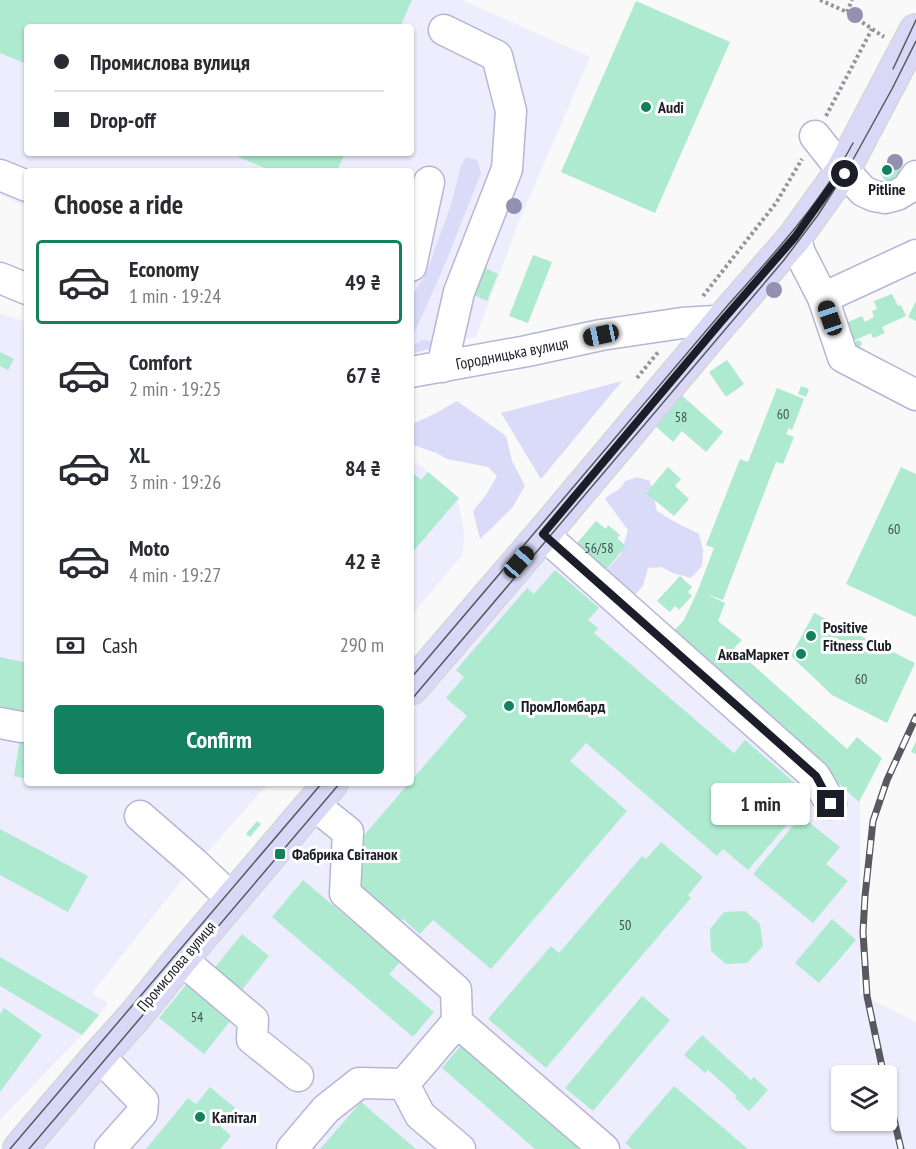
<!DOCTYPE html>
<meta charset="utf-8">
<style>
:root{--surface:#fff;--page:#f7f7f7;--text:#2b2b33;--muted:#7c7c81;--line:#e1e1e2;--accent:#13815d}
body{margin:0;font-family:"PT Sans Narrow",sans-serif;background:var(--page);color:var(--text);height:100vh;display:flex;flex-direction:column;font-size:22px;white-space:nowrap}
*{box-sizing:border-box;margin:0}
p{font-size:20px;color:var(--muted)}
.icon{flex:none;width:33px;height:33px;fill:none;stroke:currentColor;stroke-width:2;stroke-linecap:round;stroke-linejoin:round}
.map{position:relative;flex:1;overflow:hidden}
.drawer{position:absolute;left:24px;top:168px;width:390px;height:618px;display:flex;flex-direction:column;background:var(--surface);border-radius:6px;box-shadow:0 2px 4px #0004}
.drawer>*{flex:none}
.guide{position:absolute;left:24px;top:24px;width:390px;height:132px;border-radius:6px;box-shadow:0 2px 4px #0004;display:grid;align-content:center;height:132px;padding:0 30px;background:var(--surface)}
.controls{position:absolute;left:831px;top:1065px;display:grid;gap:12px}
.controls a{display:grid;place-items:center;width:66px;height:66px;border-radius:6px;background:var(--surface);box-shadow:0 2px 4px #0004;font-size:30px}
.end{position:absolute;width:27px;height:27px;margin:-14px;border:8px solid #1d1d29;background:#fff;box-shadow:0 0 0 3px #fff}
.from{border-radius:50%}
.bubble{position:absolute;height:42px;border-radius:6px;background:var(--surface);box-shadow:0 2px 4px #0004;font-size:20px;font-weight:700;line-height:42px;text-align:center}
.car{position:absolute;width:18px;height:36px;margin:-18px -9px;border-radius:8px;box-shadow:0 0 4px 2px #0007;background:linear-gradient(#222 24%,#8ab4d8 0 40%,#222 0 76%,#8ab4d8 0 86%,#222 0)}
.guide b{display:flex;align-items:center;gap:21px;height:57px;font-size:22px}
.guide b+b{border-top:2px solid var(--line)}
.guide i{width:15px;height:15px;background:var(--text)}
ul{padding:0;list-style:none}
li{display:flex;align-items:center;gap:18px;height:84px;margin:0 12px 9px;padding:0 18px;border:3px solid transparent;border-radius:6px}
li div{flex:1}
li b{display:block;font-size:22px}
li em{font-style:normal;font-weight:700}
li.selected{border-color:var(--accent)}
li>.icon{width:54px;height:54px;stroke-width:1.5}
h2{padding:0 30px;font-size:27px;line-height:72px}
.pay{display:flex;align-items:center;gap:15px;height:66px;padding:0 30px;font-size:22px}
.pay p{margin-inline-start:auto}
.button{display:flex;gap:12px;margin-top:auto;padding:12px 30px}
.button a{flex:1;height:69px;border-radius:6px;background:var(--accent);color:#fff;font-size:24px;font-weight:700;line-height:69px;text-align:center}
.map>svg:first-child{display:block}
</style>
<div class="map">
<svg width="916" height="1149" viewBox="0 0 916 1149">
<rect width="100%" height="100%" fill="#f9f9f9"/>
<!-- built -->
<path fill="#ededfe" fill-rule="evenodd" d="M0 0H462L590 57 518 224 476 337 411 349V171H27V207L0 195ZM27 27H411V153H27Z
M0 313 27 323V783H269L181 881 92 993 108 1003 99 1015 82 1035 0 1120Z
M411 461 418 463 458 498 464 531 463 554 411 616Z
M560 538 860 803V994L916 1022V1149H37L350 783H411V712ZM842 1076H886V1120H842Z"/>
<!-- green -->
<path fill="#dadaf9" d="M466 157 477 160 481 173 445 264 417 327 411 336V298L427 271 452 202 461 165Z
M422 340 430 341V349L411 354V344L414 345Z
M622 381 541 479 501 413Z
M457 401 506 436 512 461 525 486 512 508 480 539 473 511 486 495 497 476 488 467 447 459 436 453 411 444V425L438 412Z
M637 477 650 481 657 511 673 521 699 534 703 550 702 566 691 578 673 573 661 567 648 568 643 586 632 598 610 589 607 570 621 554 628 530 605 499C613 490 618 494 625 481Z"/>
<!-- building -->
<path fill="#aeeacf" d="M0 0H412L400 27H27V64L0 53Z
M636 1 730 42 655 213 561 172Z
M230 153H345L337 171H271Z
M895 162 902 172 887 183 880 173Z
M533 255 552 262 528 323 509 316Z
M479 265 498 274 487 301 467 292Z
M892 294 898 306 901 305 906 316 882 327 885 333 873 338 871 333 853 341 846 323 862 316 865 322 874 317 872 311 877 309 874 301Z
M916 301V321L908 317Z
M857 340 862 342 860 348 854 346Z
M0 352 14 359 8 370 0 366Z
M727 360 744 384 726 397 709 372Z
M801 386 809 389 806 397 798 394Z
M777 388 804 399 792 430 789 428 786 434 794 437 783 464 776 462 723 600 706 594 725 603 718 621 742 640 734 648 847 749 857 737 882 758 859 802 671 634 684 620 698 590 714 548 706 545 740 459 748 462Z
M678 392 723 432 706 452 682 431 673 442 651 422Z
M668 467 681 479 675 486 689 499 674 516 646 493Z
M901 467 916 474V617L846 584Z
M411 471 421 480 428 472 459 498 411 554Z
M596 521 606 529 608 525 620 535 617 538 626 546 601 576 571 550Z
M555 570 599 608 588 620 598 628 594 633 734 753 745 740 811 797 748 870 723 849 717 856 586 743 570 761 627 811 491 969 433 920 420 934 403 919 395 925 356 891 354 847 409 783H411V781L467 716 446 698 464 677 456 670 527 588 534 594Z
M680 576 692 587 688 592 692 596 679 610 675 606 670 612 657 601Z
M814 613 915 663 887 723 832 695 791 656Z
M0 657 27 663V779L14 776 24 712 0 706Z
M916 741V754L911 752Z
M801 816 840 847 826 864 848 881 813 923 753 874Z
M257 821 261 824 250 837 246 834Z
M0 829 88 876 68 912 0 875Z
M661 842 703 877 688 895 691 898 546 1068 488 1019 551 946 559 953 642 856 646 859Z
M303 880 400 962 389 974 434 1012 413 1037 272 917Z
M745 911 760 924 763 946 747 963 726 964 711 951 710 929 724 912Z
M832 919 856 940 819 983 795 963Z
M242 934 269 956 240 992 213 970Z
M0 957 99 1015 82 1035 0 986Z
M190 980 235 1015 204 1054 159 1018Z
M642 996 670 1020 593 1111 565 1088Z
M4 1008 42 1035 0 1092V1014Z
M702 1035 751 1080 754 1077 768 1090 749 1111 735 1098 737 1096 708 1070 705 1073 684 1055Z
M463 1043 586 1149H535L442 1068Z
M674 1086 748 1149H632L625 1143Z
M210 1087 235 1108 220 1126 231 1136 220 1149H146L188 1098 196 1104Z
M361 1102 416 1149H320Z"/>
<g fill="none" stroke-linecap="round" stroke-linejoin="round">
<!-- minor casing -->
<g stroke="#b6b5d7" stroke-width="33">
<path id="minor" d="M815 136 845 174 853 180 863 191 874 196 885 198 897 195 907 189 916 176
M0 175 27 186
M795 237 800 253 823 298 916 255
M411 266 429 182
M0 278 27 289
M823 298 843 357 916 395
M442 367 459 292 507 169 511 111 497 56 444 30
M411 372 527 351 601 335 682 323 715 321 721 322
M543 534 815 776 831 804
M0 723 21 727
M313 804 348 832 345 893 456 990 457 1022 404 1084
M140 816 194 863 232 899
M181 959 253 1020 252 1039 298 1076
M457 1022 604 1149
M99 1056 143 1101 142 1113 110 1149
M292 1149 326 1109 359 1083 404 1084 420 1115 460 1149"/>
</g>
<!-- major casing -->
<g stroke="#d6d6d8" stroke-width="36">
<path id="major" d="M411 688 543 534 721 322 795 237 843 170 916 31
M20 1149 99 1056 135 1016 181 959 331 783"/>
</g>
<!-- path -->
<path stroke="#95959b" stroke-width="4" stroke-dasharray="3 3" stroke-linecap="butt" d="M820 0 847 12 884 37
M847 12 852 0
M826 116 872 29
M703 296 776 203 802 159
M637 378 659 351"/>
<!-- minor -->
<use href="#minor" stroke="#fff" stroke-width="30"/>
<!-- major -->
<use href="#major" stroke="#d9d8f6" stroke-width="33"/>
<!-- tram -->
<path stroke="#585860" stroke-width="1.5" d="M893 69 916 20
M411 678 728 305C773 255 821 203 853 143
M411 700 784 260 818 215 850 165 892 89 916 41
M10 1149 322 783
M29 1149 340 783"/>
<!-- rail casing -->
<g stroke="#585860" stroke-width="7">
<path id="rail" d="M884 1076 867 996 863 932 865 896 873 821 887 780 916 717
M886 1085 901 1149"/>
</g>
<!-- rail -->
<use href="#rail" stroke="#fff" stroke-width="4.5" stroke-dasharray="14" stroke-linecap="butt"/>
</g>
<!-- trees -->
<g fill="#9490b2">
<circle cx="855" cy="15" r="8"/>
<circle cx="895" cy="162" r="8"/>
<circle cx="514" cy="206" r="8"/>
<circle cx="774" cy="290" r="8"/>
</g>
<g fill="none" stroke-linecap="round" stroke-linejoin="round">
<!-- route -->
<path stroke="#1d1d29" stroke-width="8" d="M831 804 816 776 543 534 721 322 795 237 843 170 845 174"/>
</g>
<!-- markers -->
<g fill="#13815d" stroke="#fff" stroke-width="2">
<circle cx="646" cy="107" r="6"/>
<circle cx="887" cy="170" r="6"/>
<circle cx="811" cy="636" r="6"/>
<circle cx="801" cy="654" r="6"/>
<circle cx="509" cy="706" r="6"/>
<rect x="274" y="848" width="12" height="12" rx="3"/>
<circle cx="200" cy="1117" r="6"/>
</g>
<g text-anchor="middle" stroke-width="6" stroke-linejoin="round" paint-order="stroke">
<!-- number labels -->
<g font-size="14" fill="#415052">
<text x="783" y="419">60</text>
<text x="681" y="422">58</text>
<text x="894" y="534">60</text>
<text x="599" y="553">56/58</text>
<text x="861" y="684">60</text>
<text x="625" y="930">50</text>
<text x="197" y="1022">54</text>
</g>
<!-- poi labels -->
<g font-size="16" font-weight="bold" fill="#1d1d29" stroke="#fff" text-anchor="start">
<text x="658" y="113">Audi</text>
<text x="887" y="195" text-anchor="middle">Pitline</text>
<text x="823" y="633">Positive<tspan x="823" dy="18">Fitness Club</tspan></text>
<text x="789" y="660" text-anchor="end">АкваМаркет</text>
<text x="521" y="712">ПромЛомбард</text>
<text x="292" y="860">Фабрика Світанок</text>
<text x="212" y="1123">Капітал</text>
</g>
<!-- street labels -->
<g font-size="16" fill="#1d1d29" stroke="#fff">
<text transform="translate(512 353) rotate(-11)" y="6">Городницька вулиця</text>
<text transform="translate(176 966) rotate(-50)" y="6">Промислова вулиця</text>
</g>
</g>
</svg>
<div class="controls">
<a><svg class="icon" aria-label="layers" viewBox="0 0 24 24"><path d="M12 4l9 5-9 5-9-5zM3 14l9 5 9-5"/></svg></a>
</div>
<i class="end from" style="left:845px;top:174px"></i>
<i class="end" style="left:831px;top:804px"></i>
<div class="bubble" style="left:711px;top:783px;width:99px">1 min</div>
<i class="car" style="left:830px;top:318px;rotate:341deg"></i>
<i class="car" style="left:601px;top:335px;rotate:258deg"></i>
<i class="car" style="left:519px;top:562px;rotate:41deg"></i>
<div class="guide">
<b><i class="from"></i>Промислова вулиця</b>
<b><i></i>Drop-off</b>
</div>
<section class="drawer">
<h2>Choose a ride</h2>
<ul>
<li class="selected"><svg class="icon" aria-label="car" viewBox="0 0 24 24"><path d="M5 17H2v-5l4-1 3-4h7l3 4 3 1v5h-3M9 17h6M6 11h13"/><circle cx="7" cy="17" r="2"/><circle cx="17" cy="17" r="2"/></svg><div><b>Economy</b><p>1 min · 19:24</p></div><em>49 ₴</em></li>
<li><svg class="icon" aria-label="car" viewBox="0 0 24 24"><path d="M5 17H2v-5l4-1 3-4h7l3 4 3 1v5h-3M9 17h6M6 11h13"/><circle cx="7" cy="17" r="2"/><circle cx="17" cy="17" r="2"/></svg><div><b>Comfort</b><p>2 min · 19:25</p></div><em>67 ₴</em></li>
<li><svg class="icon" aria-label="car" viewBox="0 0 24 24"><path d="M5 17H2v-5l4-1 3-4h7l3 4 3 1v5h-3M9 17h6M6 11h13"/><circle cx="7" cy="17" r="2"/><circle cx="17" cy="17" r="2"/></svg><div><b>XL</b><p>3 min · 19:26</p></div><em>84 ₴</em></li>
<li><svg class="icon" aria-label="car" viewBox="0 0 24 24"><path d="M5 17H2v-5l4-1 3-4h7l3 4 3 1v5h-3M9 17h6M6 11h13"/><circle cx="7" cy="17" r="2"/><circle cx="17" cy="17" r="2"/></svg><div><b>Moto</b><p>4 min · 19:27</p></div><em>42 ₴</em></li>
</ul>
<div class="pay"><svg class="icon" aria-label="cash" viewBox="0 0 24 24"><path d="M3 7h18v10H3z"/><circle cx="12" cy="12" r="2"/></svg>Cash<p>290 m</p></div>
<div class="button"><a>Confirm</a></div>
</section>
</div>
